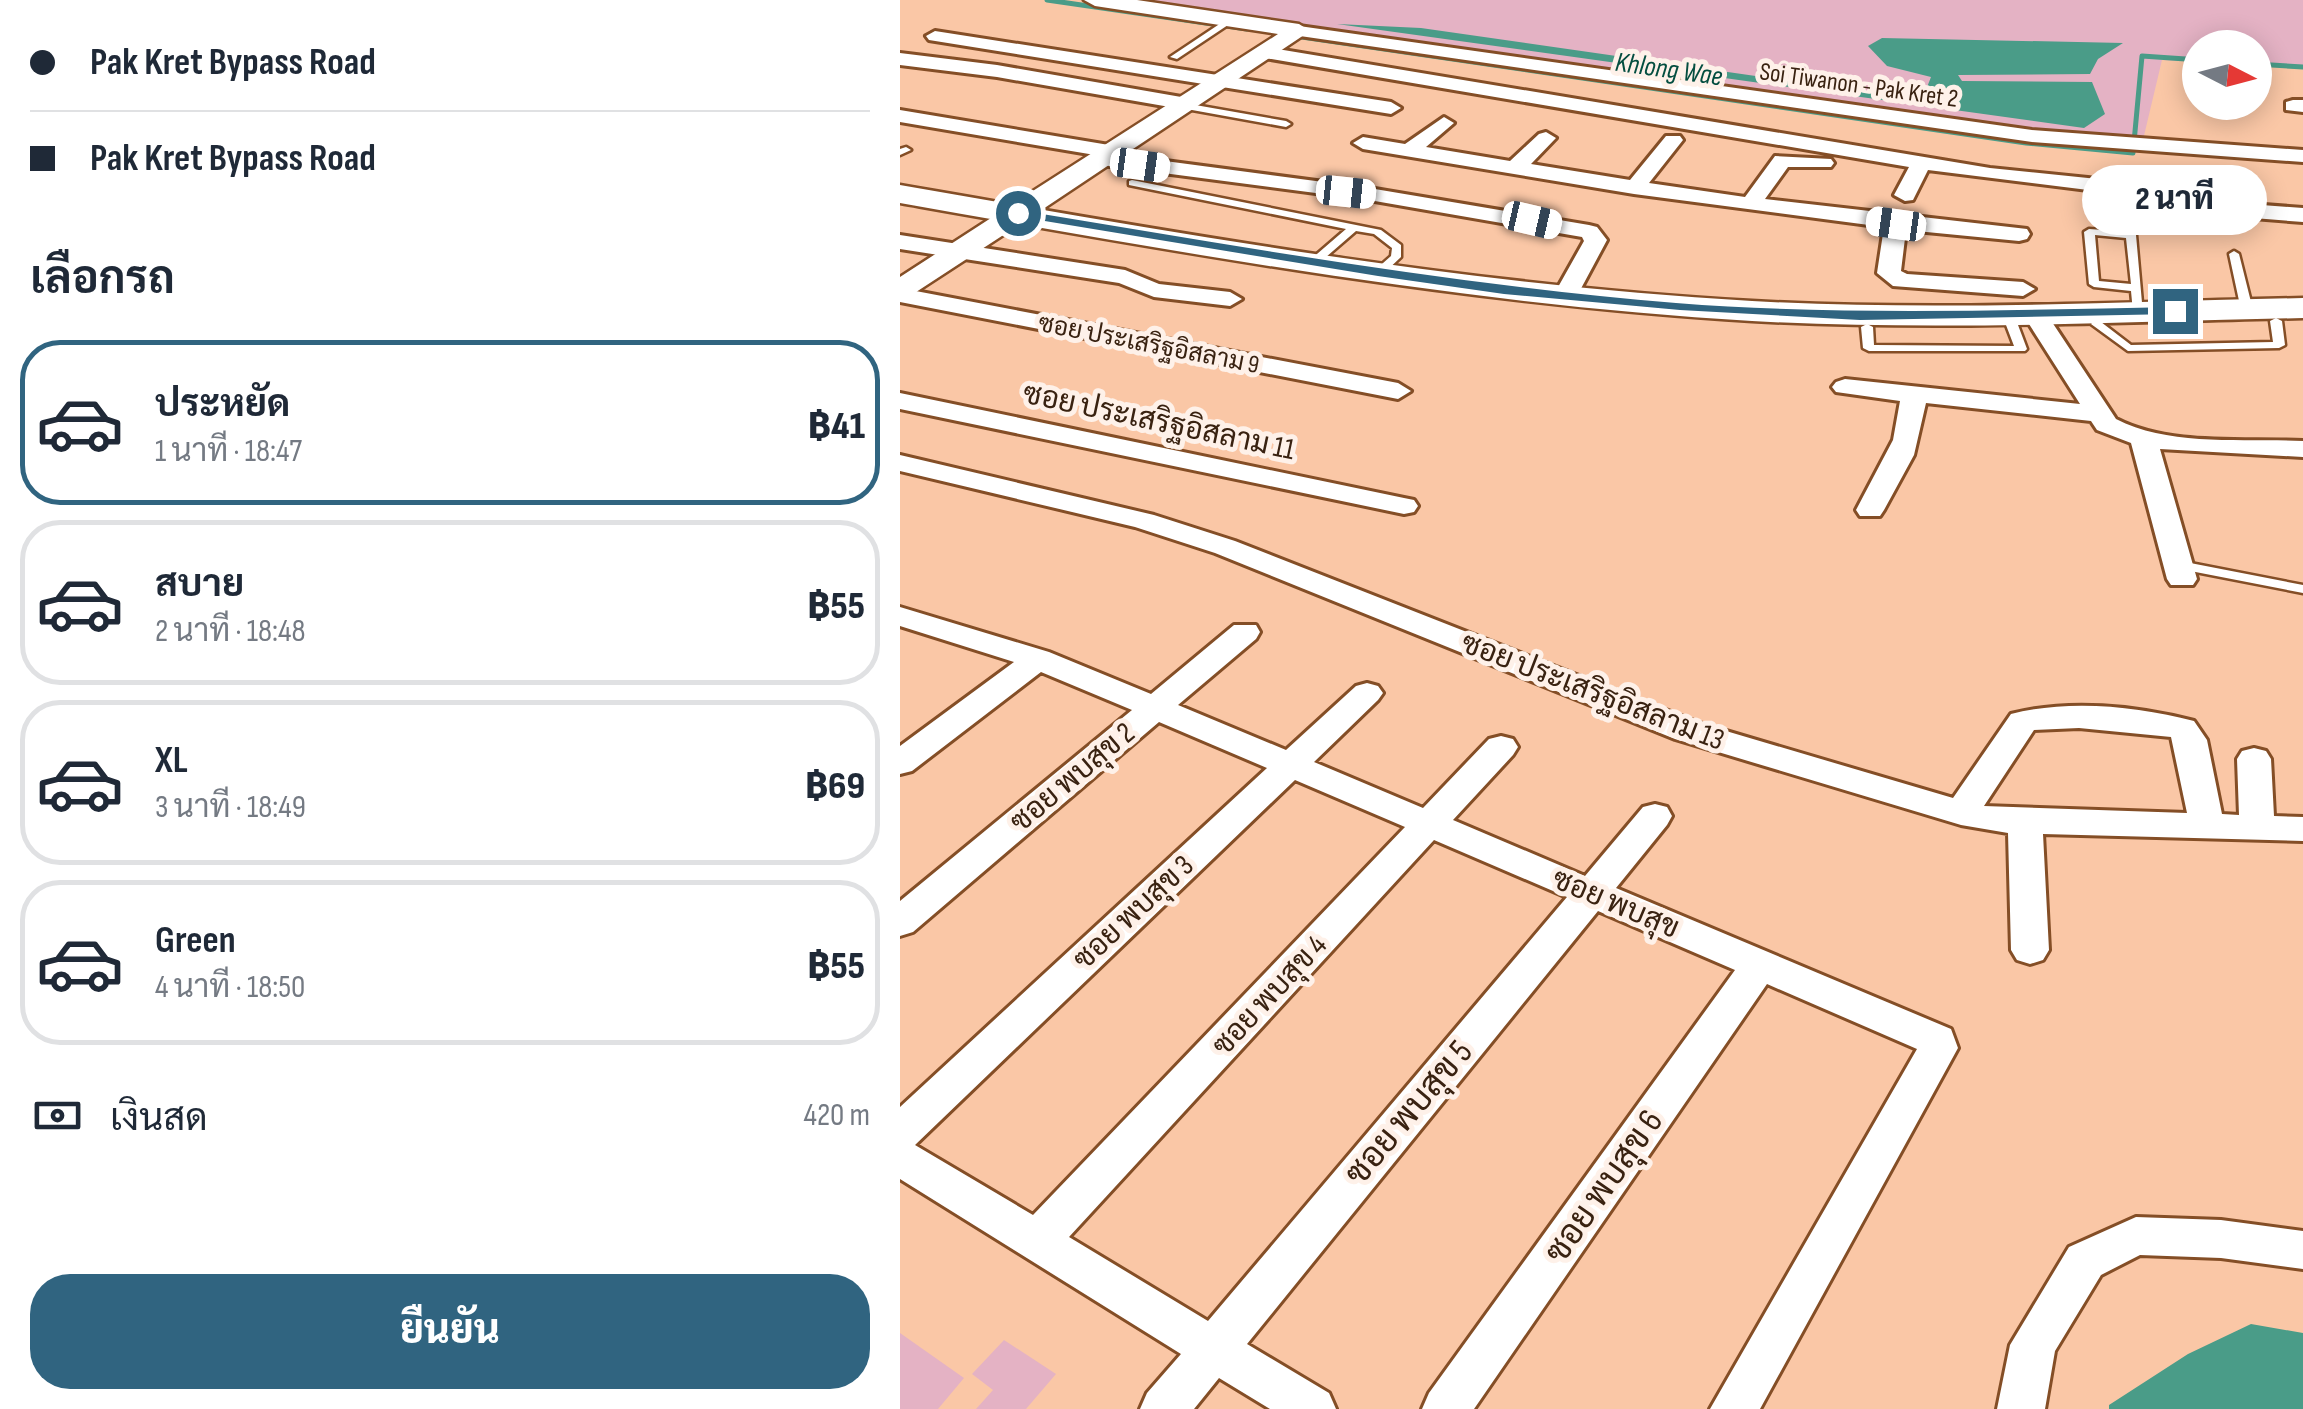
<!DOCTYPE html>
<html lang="th">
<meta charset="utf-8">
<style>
:root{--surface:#fff;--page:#f2f2f3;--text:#1f2937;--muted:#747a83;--line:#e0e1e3;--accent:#306480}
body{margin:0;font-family:"Sofia Sans Condensed",Sarabun,sans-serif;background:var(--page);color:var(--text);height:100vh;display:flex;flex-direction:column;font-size:38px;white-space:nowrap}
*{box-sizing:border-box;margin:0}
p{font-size:32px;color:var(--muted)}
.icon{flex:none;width:55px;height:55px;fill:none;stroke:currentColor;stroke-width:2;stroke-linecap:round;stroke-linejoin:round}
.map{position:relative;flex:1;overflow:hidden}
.side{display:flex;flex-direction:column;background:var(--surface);width:900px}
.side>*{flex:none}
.top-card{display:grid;align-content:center;height:220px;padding:0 30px;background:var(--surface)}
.needle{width:65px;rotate:96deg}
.tools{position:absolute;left:1282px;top:30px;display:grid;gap:20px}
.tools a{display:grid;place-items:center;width:90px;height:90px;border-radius:50%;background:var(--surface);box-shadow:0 5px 25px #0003;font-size:50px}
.end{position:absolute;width:45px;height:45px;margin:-22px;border:12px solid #306480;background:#fff;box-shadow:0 0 0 5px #fff}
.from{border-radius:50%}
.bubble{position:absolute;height:70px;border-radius:35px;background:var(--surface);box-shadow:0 5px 25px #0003;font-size:32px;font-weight:800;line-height:70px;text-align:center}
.car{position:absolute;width:30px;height:60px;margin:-30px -15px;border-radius:12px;box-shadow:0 0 8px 2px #0007;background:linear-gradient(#fff 24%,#345 0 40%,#fff 0 76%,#345 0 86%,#fff 0)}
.top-card b{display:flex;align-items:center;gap:35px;height:95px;font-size:38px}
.top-card b+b{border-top:2px solid var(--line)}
.top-card i{width:25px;height:25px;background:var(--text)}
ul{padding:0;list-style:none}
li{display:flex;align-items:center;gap:30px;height:165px;margin:0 20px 15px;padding:0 10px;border:5px solid var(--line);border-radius:40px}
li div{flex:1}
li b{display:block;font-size:38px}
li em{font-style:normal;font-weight:800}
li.on{border-color:var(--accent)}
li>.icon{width:90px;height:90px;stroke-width:1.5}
h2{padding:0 30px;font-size:45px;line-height:120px}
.pay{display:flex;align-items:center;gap:25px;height:110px;padding:0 30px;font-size:38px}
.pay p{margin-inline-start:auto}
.action{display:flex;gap:20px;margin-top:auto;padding:20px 30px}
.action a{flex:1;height:115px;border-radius:40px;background:var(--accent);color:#fff;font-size:40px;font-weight:800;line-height:115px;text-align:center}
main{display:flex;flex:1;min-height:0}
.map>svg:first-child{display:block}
</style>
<main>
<section class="side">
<div class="top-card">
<b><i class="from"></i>Pak Kret Bypass Road</b>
<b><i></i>Pak Kret Bypass Road</b>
</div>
<h2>เลือกรถ</h2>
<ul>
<li class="on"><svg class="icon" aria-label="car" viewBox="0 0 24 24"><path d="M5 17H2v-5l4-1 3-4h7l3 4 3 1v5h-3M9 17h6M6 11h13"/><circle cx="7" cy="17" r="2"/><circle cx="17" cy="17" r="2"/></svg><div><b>ประหยัด</b><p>1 นาที · 18:47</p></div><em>฿41</em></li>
<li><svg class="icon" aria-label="car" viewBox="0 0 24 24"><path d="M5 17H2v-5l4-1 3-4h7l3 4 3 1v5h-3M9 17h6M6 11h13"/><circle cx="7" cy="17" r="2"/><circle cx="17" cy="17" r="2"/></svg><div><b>สบาย</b><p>2 นาที · 18:48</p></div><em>฿55</em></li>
<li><svg class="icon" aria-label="car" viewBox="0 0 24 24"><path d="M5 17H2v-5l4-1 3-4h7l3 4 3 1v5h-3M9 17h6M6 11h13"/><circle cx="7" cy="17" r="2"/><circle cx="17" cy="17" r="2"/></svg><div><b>XL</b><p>3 นาที · 18:49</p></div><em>฿69</em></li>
<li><svg class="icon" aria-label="car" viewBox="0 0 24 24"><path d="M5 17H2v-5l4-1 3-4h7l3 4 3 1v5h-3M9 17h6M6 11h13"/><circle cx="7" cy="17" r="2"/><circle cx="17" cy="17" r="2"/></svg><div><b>Green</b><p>4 นาที · 18:50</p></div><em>฿55</em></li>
</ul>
<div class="pay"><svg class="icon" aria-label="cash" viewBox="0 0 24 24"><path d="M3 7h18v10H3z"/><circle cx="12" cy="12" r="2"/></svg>เงินสด<p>420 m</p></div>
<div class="action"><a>ยืนยัน</a></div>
</section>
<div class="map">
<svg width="1403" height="1409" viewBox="0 0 1403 1409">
<rect width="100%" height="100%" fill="#fac7a6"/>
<!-- green -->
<path fill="#e4b2c4" d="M234 0H1403V67L1355 65V48H1300V62L1262 60 1242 144Z
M0 1333 64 1378 38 1409H0Z
M104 1340 156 1374 126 1409H76L93 1390 72 1374Z"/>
<!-- water -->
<path fill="#4a9c88" d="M437 24 521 28 1022 100 1031 77 987 66 968 46 982 38 1223 43 1198 59 1190 74 1058 75 1062 81 1192 82 1205 114 1184 128Z
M1351 1324 1403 1333V1409H1209V1405L1288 1354Z"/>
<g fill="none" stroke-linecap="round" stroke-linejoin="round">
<!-- stream -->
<path stroke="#4a9c88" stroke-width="5" d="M147 0 347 29
M395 36 1126 143 1233 153 1242 56 1300 60
M1355 64 1403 67"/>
<!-- service casing -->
<g stroke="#844e26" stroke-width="5">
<path id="service" d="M327 19 334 21 277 59 270 57Z
M284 103 386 121 391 124 386 127 281 108V104Z
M6 147 11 150 0 155V149Z
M232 180 481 230 501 245V257L482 275H474V271L491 256 492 248 474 234 456 231 418 264H410V260L446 229 229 185V181Z
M1189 229 1231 232 1236 235 1243 314H1235L1233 312 1231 291 1194 287 1189 284 1184 232ZM1195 235 1226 238 1231 284 1199 281Z
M1334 251 1339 254 1353 310 1347 313 1341 310 1329 254Z
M1376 318 1382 321 1385 345 1379 348 1228 351 1191 324 1193 322H1201L1231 345 1373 342 1370 321Z
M1112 322 1118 325 1127 349 1125 351H969L963 348 961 327 967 324 973 327 974 345 1114 346 1106 325Z
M1280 561 1403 585V593L1275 568 1273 565Z"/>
</g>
<!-- minor casing -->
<g stroke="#844e26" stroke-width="6">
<path id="minor" d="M399 26 1132 130 1403 150V162L1132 142 393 35 390 31Z
M35 31 491 102 501 108 491 114 29 40 26 36Z
M366 47 1090 168 1256 185 1252 175 1263 169 1274 175 1283 199 1403 208V222L1278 212 1264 206 1260 199 1028 170 1013 200 1005 201 994 195 1009 167 359 57V49Z
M0 53 97 65 287 98 297 104 287 110 97 77 0 65Z
M1393 100H1403V112L1386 110V102Z
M0 110 227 148 234 150 235 157 469 188 689 225 697 227 707 240 677 296 665 303 653 296 684 241 682 237 469 200 202 165 195 163V155L0 122Z
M544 117 554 123 526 147 610 161 639 134 646 132 656 138 631 164 730 180 766 136H780L783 140 749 183 845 197 875 156 931 159 934 163 931 167H888L865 199 1127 229 1130 234 1127 239 1119 241 1006 230 1001 271 1007 274 1123 282 1135 289 1123 296 993 286 977 273 984 227 734 194 463 149 453 143 463 137 505 144Z
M0 235 225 270 259 284 330 292 342 299 330 306 254 297 219 283 0 249Z
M0 288 498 383 511 391 498 399 0 302Z
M1141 317 1150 319 1216 419C1270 447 1343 438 1403 441V457L1260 449 1297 579 1293 585H1271L1267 579 1231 443 1197 430 1191 421 1026 403 1014 455 984 510 980 516H960L956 510 993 440 1000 401 936 392 932 387 936 382 945 379 1180 404 1129 324Z
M0 393 504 498 514 500 518 506 514 512 504 514 0 409Z
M0 455 254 515 335 541 799 723 1053 798 1111 714C1169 699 1236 706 1294 721L1307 740 1322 814 1339 815 1337 759 1342 751 1354 748 1366 751 1371 759 1374 816 1403 817V841L1143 834 1149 950 1143 960 1130 964 1117 960 1111 950 1108 833 1061 825 775 739 315 553 235 527 0 471ZM1179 728 1271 737 1287 813 1084 806 1134 730Z
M0 607 149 652 251 694 334 625H356L360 632 356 639 278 705 386 750 456 686 467 683 478 686 483 693 478 700 414 762 523 808 589 739 601 736 613 739 618 747 613 755 553 820 685 876 743 807 755 804 767 807 772 816 767 825 716 888 1051 1029 1058 1048 860 1409H810L1017 1049 867 984 574 1409H522L529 1393 835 970 698 911 347 1344 429 1393 436 1409H370L319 1378 294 1409H240L247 1393 281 1354 0 1179V1107L367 768 259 722 13 932 0 936V901L232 710 141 672 12 771 0 774V746L114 662 0 626ZM395 780 505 827 133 1215 15 1145ZM534 840 667 897 308 1321 169 1237Z
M1236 1217 1321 1220 1403 1231V1269L1321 1258 1240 1255 1201 1275 1155 1351 1145 1409H1097L1110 1345 1169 1247Z"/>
</g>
<!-- tertiary casing -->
<g stroke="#844e26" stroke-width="5">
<path id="tertiary" d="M184 0H237L399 24 410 31 128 219H112L115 224 111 230 10 296 0 299V277L91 218 108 217 105 213 108 207 378 34 195 6Z"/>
</g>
<!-- secondary casing -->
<g stroke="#844e26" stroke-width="5">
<path id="secondary" d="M0 185C282 234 566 285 852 301 1035 311 1220 302 1403 298V318C1220 322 1035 331 852 321 565 304 282 253 0 203Z"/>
</g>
<!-- service -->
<use href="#service" fill="#fff" fill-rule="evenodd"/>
<!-- minor -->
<use href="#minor" fill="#fff" fill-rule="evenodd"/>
<!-- tertiary -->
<use href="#tertiary" fill="#fff" fill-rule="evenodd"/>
<!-- secondary -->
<use href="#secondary" fill="#fff" fill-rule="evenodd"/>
</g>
<!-- route -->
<path fill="#306480" d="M118 210C337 246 555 285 776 303 942 316 1108 310 1275 307L1281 311 1275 314 960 320 780 310 604 294 478 276 114 216Z"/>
<g text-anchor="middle" stroke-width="10" stroke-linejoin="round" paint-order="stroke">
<!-- far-street labels -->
<g font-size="25" fill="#392211" stroke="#fef1e9">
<text transform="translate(959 84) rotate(8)" y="9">Soi Tiwanon - Pak Kret 2</text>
<text transform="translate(249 343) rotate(11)" y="9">ซอย ประเสริฐอิสลาม 9</text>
</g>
<!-- far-water labels -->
<g font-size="28" font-style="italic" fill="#044e40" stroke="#fef1e9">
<text transform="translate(769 68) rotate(8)" y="10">Khlong Wae</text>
</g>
<!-- street labels -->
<g font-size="30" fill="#392211" stroke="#fef1e9">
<text transform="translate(259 421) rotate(12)" y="10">ซอย ประเสริฐอิสลาม 11</text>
<text transform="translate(693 691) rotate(21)" y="10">ซอย ประเสริฐอิสลาม 13</text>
<text transform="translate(172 777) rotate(-40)" y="10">ซอย พบสุข 2</text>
<text transform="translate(716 903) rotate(23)" y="10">ซอย พบสุข</text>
<text transform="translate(233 912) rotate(-43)" y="10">ซอย พบสุข 3</text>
<text transform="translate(369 995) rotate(-47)" y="10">ซอย พบสุข 4</text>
</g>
<!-- near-street labels -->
<g font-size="35" fill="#392211" stroke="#fef1e9">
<text transform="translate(508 1112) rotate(-50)" y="12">ซอย พบสุข 5</text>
<text transform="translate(703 1186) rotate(-55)" y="12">ซอย พบสุข 6</text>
</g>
</g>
</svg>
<div class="tools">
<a><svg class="needle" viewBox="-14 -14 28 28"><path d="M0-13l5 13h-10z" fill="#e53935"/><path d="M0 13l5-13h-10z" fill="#747a83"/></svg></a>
</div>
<i class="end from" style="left:118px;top:213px"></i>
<i class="end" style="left:1275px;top:311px"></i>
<div class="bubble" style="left:1182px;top:165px;width:185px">2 นาที</div>
<i class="car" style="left:240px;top:165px;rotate:98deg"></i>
<i class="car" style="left:446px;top:192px;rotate:96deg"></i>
<i class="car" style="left:632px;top:220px;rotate:103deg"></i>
<i class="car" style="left:996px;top:224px;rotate:278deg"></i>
</div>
</main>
